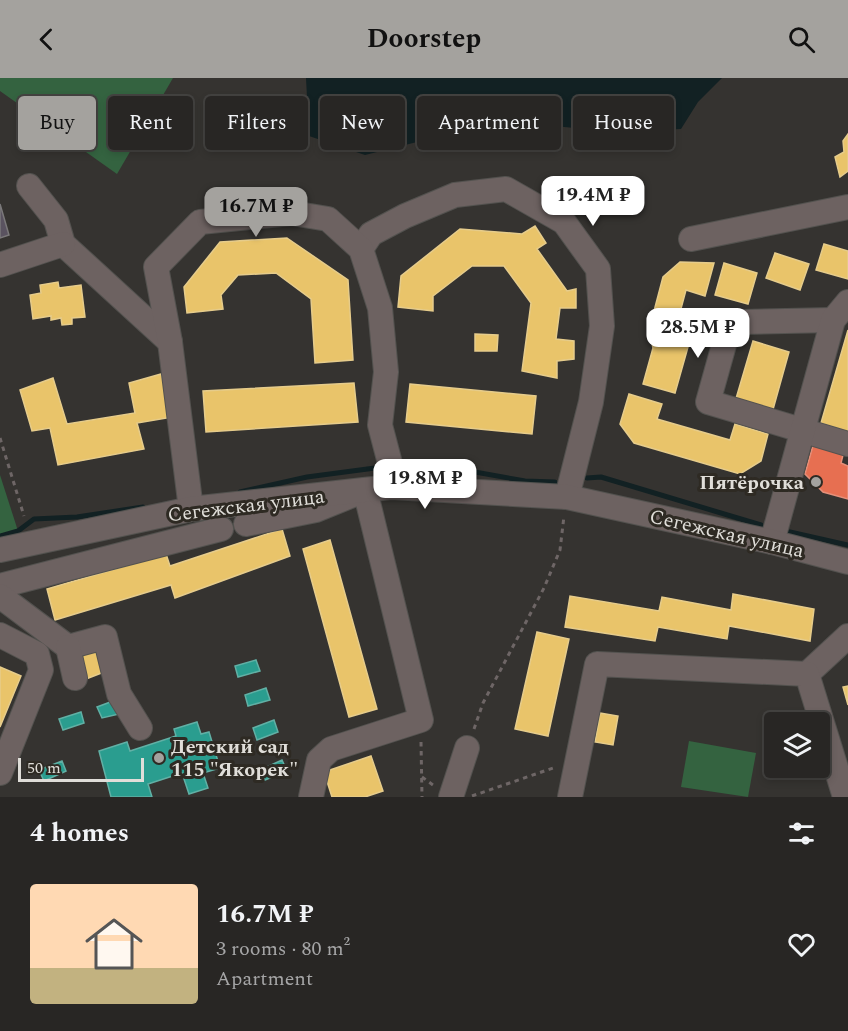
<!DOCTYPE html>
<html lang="en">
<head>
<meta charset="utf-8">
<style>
	:root { --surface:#282624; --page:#302e2c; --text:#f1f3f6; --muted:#a5a5a6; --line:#444341; --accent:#a4a29e }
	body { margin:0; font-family:Spectral,serif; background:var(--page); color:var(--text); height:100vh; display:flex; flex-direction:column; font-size:22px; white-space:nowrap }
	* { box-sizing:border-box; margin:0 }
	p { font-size:20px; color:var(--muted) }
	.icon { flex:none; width:33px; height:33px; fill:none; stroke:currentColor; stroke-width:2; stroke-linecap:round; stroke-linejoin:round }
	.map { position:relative; height:719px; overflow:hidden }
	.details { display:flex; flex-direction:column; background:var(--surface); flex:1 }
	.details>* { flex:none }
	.top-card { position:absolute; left:18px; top:18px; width:813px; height:54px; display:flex; gap:12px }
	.buttons { position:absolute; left:764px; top:634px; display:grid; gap:12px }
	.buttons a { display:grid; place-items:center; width:66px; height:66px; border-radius:6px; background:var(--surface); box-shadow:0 3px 9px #0003,0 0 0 2px var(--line); font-size:30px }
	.scale { position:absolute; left:18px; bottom:15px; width:126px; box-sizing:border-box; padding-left:6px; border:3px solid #e0ded9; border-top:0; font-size:16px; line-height:21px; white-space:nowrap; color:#e0ded9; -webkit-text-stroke:4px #2e2a23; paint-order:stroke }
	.price { position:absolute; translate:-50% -51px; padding:0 14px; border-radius:12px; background:#fff; color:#222; font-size:20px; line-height:39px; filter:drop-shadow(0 2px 3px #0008) }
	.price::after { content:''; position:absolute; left:50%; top:36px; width:18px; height:14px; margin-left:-9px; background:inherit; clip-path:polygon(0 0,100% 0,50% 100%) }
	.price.active { background:var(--accent); color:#111 }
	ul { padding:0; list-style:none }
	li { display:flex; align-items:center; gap:18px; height:150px; padding:0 30px }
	li span { display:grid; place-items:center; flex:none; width:168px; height:120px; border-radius:6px; color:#555 }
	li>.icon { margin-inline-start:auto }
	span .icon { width:72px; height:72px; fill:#fffc; stroke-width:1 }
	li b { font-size:26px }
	h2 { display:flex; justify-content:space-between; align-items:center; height:72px; padding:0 30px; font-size:26px }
	.pill { padding:0 21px; border-radius:6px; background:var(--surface); box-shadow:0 3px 9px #0003,0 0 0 2px var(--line); font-size:21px; line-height:54px }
	.pill.active { background:var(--accent); color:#111 }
	header { display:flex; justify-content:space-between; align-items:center; height:78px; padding:0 30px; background:var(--accent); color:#111; font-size:27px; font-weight:700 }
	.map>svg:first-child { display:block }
	.green { fill:#346340 }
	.water { fill:#122123 }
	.homes { fill:#e9c46a; stroke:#e6cc8b; stroke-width:1.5 }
	.shops { fill:#e76f51; stroke:#e5907a; stroke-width:1.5 }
	.schools { fill:#2a9d8f; stroke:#61b0a5; stroke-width:1.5 }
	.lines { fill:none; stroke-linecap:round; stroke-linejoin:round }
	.stream { stroke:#122123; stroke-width:5 }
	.building { fill:#5a5360; stroke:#7a7879; stroke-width:1.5 }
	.minor-casing { stroke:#53524f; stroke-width:26 }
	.path { stroke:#6e6666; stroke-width:3; stroke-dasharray:4.5 4.5; stroke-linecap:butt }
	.minor { stroke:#6d6261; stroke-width:24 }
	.poi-dot { fill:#a4a29e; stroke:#2e2a23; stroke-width:2 }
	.labels { text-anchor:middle; stroke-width:6; stroke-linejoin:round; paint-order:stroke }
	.poi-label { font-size:20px; font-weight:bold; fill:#e0ded9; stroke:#2e2a23; text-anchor:end }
	.street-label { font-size:20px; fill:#e0ded9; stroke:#2e2a23 }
</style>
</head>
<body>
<header><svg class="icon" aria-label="back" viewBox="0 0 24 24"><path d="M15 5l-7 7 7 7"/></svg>Doorstep<svg class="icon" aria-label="search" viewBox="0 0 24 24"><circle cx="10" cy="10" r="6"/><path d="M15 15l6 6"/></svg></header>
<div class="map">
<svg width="848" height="719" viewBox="0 0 848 719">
	<rect width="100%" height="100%" fill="#353330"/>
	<!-- green -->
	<g class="green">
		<polygon points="0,0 173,0 117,96 0,13"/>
		<polygon points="0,397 18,453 0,458"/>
		<polygon points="689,663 756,675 748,719 681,709"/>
	</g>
	<!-- water -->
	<polygon class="water" points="306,0 722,0 698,24 681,51 618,54 501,43 365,77 309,58"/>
	<!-- homes -->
	<g class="homes">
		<polygon points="848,56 848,93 840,99 835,79 844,74 843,63"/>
		<polygon points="535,148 546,165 537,171 567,213 576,211 576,230 560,230 556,261 574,263 574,281 557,283 557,300 522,293 531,225 504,188 472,188 433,218 433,233 398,229 401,198 460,151 522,156"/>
		<polygon points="287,160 348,202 353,282 315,285 311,221 276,195 238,197 221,217 223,231 187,235 184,209 220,164"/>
		<polygon points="824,166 848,173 848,201 816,192"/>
		<polygon points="775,175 809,186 800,212 766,200"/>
		<polygon points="680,184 714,185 705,218 686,212 672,264 688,269 675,315 643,306 653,270 649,252 663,199"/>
		<polygon points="724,185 757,195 748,226 715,217"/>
		<polygon points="58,204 59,210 81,207 85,239 72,240 72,246 62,247 61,240 51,242 51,238 33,241 30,217 41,215 40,207"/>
		<polygon points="848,252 848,354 821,345"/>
		<polygon points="475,256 498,257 497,273 475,273"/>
		<polygon points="753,263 789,274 772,335 735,324"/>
		<polygon points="161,296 173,339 137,345 144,371 58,387 50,350 32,353 20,312 53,300 67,346 135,335 129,305"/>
		<polygon points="354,305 358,344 206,354 203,313"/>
		<polygon points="410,306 536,318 532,356 406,344"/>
		<polygon points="629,316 662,326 657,341 730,362 735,346 768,356 761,383 740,396 634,365 620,346"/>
		<polygon points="282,451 290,478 175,520 171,507 55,542 47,511 166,476 170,488"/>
		<polygon points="330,462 377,631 349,639 303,471"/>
		<polygon points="733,516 814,531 810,563 729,548 727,561 658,549 655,563 565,549 570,518 659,533 662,519 731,532"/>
		<polygon points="537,554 569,561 548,658 515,651"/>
		<polygon points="94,568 104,594 86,601 76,574"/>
		<polygon points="0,589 21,598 0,649"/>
		<polygon points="848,608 848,627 843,609"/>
		<polygon points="600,635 618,638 613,667 595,664"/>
		<polygon points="371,678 383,713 365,719 332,719 324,694"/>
	</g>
	<!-- shops -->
	<polygon class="shops" points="814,364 844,373 841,385 848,388 848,421 823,414 805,396"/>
	<!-- schools -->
	<g class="schools">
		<polygon points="256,582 260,593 238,599 235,588"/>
		<polygon points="266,610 270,622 248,628 245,617"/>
		<polygon points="113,623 119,636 102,640 97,629"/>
		<polygon points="81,634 84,645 63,652 59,641"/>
		<polygon points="274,642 278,654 257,662 253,650"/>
		<polygon points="197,644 201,656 209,654 220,690 203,695 208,710 189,716 182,695 148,706 152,719 111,719 99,673 127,664 130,673 176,658 174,651"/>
		<polygon points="282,682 287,693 265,702 260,692"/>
		<polygon points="62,683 66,693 44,703 39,692"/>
	</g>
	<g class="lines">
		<!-- stream -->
		<g class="stream">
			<polyline points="405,386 419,384 525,403 555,404"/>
			<polyline points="587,400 601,399 761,447"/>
			<polyline points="240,414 307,399 375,390"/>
			<polyline points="790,454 848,467"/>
			<polyline points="0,458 18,453 34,441 77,439 143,429"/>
		</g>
	</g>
	<!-- building -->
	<polygon class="building" points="0,126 9,157 0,160"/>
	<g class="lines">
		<!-- minor casing -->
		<g class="minor-casing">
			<g id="minor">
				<polyline points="29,108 56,142 63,166 170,264"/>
				<polyline points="691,161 848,129"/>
				<polyline points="361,171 371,156 405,138 455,117 506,111 564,144 598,191 602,248 591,324 567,419"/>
				<polyline points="0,187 63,166"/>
				<polyline points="833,242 742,244 734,247 727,256 708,324 848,366"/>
				<polyline points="191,431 170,264 156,189 200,144 292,135 328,141 361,171 380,230 386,294 380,347 392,393 391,409"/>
				<polyline points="246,446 316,432 365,412 421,642 331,671 319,682 311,719"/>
				<polyline points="772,464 833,242 848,224"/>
				<polyline points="0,472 191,431 391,409 567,419 772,464 848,484"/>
				<polyline points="0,508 221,451"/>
				<polyline points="0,518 68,569 105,559 119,616 140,650"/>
				<polyline points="0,557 37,576 41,592 0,695"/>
				<polyline points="68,569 75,600"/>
				<polyline points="807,596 848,558"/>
				<polyline points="451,719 467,670"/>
				<polyline points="570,719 597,586 807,596 845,719"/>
			</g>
		</g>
		<!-- path -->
		<g class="path">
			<polyline points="0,360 24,438"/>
			<polyline points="474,651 483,625 544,510 560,472 564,438"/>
			<polyline points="421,664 422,719"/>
			<polyline points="422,699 433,707"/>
			<polyline points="472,718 556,689"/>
		</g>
		<!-- minor -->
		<use href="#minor" class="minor"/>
	</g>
	<!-- markers -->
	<g class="poi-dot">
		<circle cx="816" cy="404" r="6"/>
		<circle cx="159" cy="680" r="6"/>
	</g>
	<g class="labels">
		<!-- poi labels -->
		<g class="poi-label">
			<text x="804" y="411">Пятёрочка</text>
			<text x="171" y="675" text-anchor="start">Детский сад<tspan x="171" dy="23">115 "Якорек"</tspan></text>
		</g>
		<!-- street labels -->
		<g class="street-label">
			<text transform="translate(246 427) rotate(-7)" y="7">Сегежская улица</text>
			<text transform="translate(727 455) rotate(13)" y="7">Сегежская улица</text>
		</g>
	</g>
</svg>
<div class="buttons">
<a><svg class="icon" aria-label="layers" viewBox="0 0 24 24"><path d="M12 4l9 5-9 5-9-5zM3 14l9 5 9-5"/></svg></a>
</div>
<div class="scale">50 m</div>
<b class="price" style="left:593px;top:149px">19.4M ₽</b>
<b class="price active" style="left:256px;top:160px">16.7M ₽</b>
<b class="price" style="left:698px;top:281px">28.5M ₽</b>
<b class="price" style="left:425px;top:432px">19.8M ₽</b>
<div class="top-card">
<a class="pill active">Buy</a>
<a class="pill">Rent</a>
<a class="pill">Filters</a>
<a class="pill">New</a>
<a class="pill">Apartment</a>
<a class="pill">House</a>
</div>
</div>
<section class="details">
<h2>4 homes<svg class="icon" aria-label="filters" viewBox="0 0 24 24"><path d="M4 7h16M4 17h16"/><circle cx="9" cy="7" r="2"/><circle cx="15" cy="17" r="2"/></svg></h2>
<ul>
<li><span style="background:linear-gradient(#ffd9b3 70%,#c2b280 0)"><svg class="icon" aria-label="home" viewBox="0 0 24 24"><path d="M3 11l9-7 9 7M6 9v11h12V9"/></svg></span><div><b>16.7M ₽</b><p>3 rooms · 80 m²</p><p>Apartment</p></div><svg class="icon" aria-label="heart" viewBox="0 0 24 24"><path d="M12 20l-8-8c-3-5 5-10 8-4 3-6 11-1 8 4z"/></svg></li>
</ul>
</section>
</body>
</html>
